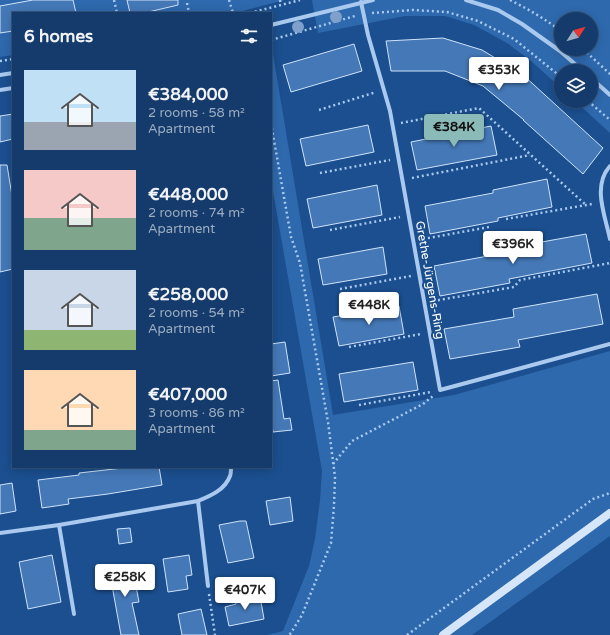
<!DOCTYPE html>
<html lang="en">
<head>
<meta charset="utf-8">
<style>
	:root { --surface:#143b6b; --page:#1d4271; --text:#f1f3f6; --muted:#9dadc1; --line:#33557e; --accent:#8bbbb9 }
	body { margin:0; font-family:"Varela Round",sans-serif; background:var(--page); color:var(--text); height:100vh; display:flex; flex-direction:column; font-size:15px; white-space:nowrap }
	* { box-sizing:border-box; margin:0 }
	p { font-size:13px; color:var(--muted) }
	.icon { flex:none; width:22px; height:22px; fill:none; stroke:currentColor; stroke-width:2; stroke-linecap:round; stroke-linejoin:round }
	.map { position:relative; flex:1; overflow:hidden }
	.details { position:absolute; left:12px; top:12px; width:260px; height:456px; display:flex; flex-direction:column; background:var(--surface); border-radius:0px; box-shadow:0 2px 10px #0003,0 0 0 1px var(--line) }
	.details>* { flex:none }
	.needle { width:26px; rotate:53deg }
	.tools { position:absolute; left:554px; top:12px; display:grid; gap:8px }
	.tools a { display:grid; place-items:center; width:44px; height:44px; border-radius:50%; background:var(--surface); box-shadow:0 2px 10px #0003,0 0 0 1px var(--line); font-size:20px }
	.price { position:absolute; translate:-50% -34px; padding:0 9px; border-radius:4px; background:#fff; color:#222; font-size:13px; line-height:26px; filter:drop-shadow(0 1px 2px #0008) }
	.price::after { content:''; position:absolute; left:50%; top:24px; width:12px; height:9px; margin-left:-6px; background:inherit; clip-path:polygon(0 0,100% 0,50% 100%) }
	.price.active { background:var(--accent); color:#111 }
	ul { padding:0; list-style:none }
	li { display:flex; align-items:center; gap:12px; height:100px; padding:0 12px }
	li span { display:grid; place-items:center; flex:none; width:112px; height:80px; border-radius:0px; color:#555 }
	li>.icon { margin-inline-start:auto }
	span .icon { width:48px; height:48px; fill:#fffc; stroke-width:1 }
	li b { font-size:17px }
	h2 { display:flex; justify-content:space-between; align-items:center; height:48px; padding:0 12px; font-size:17px }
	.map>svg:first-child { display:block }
	.green { fill:#2e69ad; fill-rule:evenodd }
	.building { fill:#4478b7; stroke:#cfe3fa }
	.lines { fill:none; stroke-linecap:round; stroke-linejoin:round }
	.path { stroke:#a9c9ee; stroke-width:2.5; stroke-dasharray:2 3; stroke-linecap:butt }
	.street { stroke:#a9c9ee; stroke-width:4 }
	.secondary { stroke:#d6e6fa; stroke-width:8 }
	.tree { fill:#7ea0ca }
	.labels { text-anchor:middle; stroke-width:4; stroke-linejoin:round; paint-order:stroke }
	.street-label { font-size:12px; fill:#fff; stroke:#1b4f8f }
</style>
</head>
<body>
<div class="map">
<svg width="610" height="635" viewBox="0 0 610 635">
	<rect width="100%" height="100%" fill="#1b4f8f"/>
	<!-- green -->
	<g class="green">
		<polygon points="0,0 285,0 235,13 13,13 13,55 0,57"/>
		<path d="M312 0H610V133L575 101H591V71H561V88L531 61 507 43 474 25 445 16H405L318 33ZM561 19H591V49H561Z"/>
		<polygon points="271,48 272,48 333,415 454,395 610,351 610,536 472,635 267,635 283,631 309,566 315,539 320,500 322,471 271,180"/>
	</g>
	<!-- building -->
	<g class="building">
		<polygon points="33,0 73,0 76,13 13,13 13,31 0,33 0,6"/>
		<polygon points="127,0 178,0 178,5 144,13 130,13"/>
		<polygon points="443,38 482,50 522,74 603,148 583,174 523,120 524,120 483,86 445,71 391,71 386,41"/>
		<polygon points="354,44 362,71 291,92 283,65"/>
		<polygon points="13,114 13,139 0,142 0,116"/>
		<polygon points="368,125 374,152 306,166 300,139"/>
		<polygon points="491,126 497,155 417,170 411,142"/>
		<polygon points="0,165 7,165 13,202 13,269 0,272"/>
		<polygon points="547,179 552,207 498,218 498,221 430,234 425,206 493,193 493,190"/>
		<polygon points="377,185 382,215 313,228 307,199"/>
		<polygon points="586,234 592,263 509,279 510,283 440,296 434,266 504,253 503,249"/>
		<polygon points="383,247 387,274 323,285 318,259"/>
		<polygon points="597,294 603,324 518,340 520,347 450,359 444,329 514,317 513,309"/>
		<polygon points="399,306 404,334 339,346 333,317"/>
		<polygon points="285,342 290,373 271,376 271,344"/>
		<polygon points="413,362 418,390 344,402 339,374"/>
		<polygon points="278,380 284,419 290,418 292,430 273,432 271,419 271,381"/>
		<polygon points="123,467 159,467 162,485 108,494 68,499 69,504 42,508 38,480 79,475 79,473 123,468"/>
		<polygon points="12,483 16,511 0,514 0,485"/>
		<polygon points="290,497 293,521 270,525 266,501"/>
		<polygon points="240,521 246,521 254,558 228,563 219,525"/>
		<polygon points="130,528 132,542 119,544 117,529"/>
		<polygon points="52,555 61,602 28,609 19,562"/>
		<polygon points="189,555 192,575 186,576 188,589 168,592 163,559"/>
		<polygon points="132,565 139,602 132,603 139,635 121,635 109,569"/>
		<polygon points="260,596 264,619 229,626 225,607 236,604 235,601"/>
		<polygon points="201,609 207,635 182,635 178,614"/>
	</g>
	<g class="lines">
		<!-- path -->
		<g class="path">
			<polyline points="114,0 117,13"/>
			<polyline points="229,0 233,13"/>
			<polyline points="280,0 281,5"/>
			<path d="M510 0C528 9 545 19 561 31"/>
			<polyline points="187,3 189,13"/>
			<polyline points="250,13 300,0"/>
			<polyline points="372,13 413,10 447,12 478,21 514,39 561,77"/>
			<polyline points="271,40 355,16"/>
			<polyline points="583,49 610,74"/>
			<polyline points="0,61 13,59"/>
			<polyline points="588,101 610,120"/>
			<polyline points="319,110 376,92"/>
			<polyline points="271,123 291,237 300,263 328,422 335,477 334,505 331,543 302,615 291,633 289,635"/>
			<polyline points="401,123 479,108 586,205"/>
			<polyline points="320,173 390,160"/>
			<polyline points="412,178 530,155"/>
			<polyline points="506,219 592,204"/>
			<polyline points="330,230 400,217"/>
			<polyline points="423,239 489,227"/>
			<polyline points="340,289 411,276"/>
			<polyline points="433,301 514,287 520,280 610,263"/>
			<polyline points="349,347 421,334"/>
			<polyline points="359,405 431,392"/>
			<polyline points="333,464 352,441 423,404 433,396"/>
			<polyline points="209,594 215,635"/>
			<polyline points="407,635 593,499 610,493"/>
		</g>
		<!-- street -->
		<g class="street">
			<polyline points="466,0 498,10 522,24 560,51 583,71"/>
			<polyline points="361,2 368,35 390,111 440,390 610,344"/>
			<polyline points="271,25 373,0"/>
			<polyline points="0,75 13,73"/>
			<polyline points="591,78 610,95"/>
			<polyline points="0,90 13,88"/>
			<path d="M610 166C592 186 605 215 610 239"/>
			<polyline points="198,501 208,586"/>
			<polyline points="59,525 74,614"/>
			<path d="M0 533 59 525 198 501C210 496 225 490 230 476 231 474 231 470 231 467"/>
		</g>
		<!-- secondary -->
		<polyline class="secondary" points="443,635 610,513"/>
	</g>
	<!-- trees -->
	<g class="tree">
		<circle cx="336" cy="17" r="6"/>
		<circle cx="298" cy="27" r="6"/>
	</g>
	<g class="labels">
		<!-- street labels -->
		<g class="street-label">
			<text transform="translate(430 280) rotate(80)" y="4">Grethe-Jürgens-Ring</text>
		</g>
	</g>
</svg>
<div class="tools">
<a><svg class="needle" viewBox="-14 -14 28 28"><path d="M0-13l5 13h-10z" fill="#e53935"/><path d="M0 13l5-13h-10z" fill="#9dadc1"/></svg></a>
<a><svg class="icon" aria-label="layers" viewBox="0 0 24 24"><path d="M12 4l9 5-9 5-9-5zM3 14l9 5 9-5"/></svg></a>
</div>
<b class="price" style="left:499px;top:91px">€353K</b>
<b class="price active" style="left:454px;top:148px">€384K</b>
<b class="price" style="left:513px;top:265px">€396K</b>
<b class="price" style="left:369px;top:326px">€448K</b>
<b class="price" style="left:125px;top:598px">€258K</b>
<b class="price" style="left:245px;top:611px">€407K</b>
<section class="details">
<h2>6 homes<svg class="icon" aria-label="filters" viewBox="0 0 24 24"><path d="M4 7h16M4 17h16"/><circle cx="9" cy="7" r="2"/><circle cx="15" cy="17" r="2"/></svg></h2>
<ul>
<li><span style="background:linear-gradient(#bfe0f5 65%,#9aa5b1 0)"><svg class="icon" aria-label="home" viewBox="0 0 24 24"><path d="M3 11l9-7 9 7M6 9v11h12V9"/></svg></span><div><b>€384,000</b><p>2 rooms · 58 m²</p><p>Apartment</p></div></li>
<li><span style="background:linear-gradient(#f6c9c9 60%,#7fa58c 0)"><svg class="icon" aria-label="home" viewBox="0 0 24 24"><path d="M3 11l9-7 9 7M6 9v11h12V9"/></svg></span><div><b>€448,000</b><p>2 rooms · 74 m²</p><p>Apartment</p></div></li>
<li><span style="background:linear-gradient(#c9d6e8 75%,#8fb573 0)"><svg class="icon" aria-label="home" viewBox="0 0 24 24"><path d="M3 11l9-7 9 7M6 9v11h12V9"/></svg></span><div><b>€258,000</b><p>2 rooms · 54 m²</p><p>Apartment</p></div></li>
<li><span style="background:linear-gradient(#ffd9b3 75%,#7fa58c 0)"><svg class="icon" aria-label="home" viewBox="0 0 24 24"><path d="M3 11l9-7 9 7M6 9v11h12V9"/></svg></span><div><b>€407,000</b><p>3 rooms · 86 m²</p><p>Apartment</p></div></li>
</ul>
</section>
</div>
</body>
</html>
